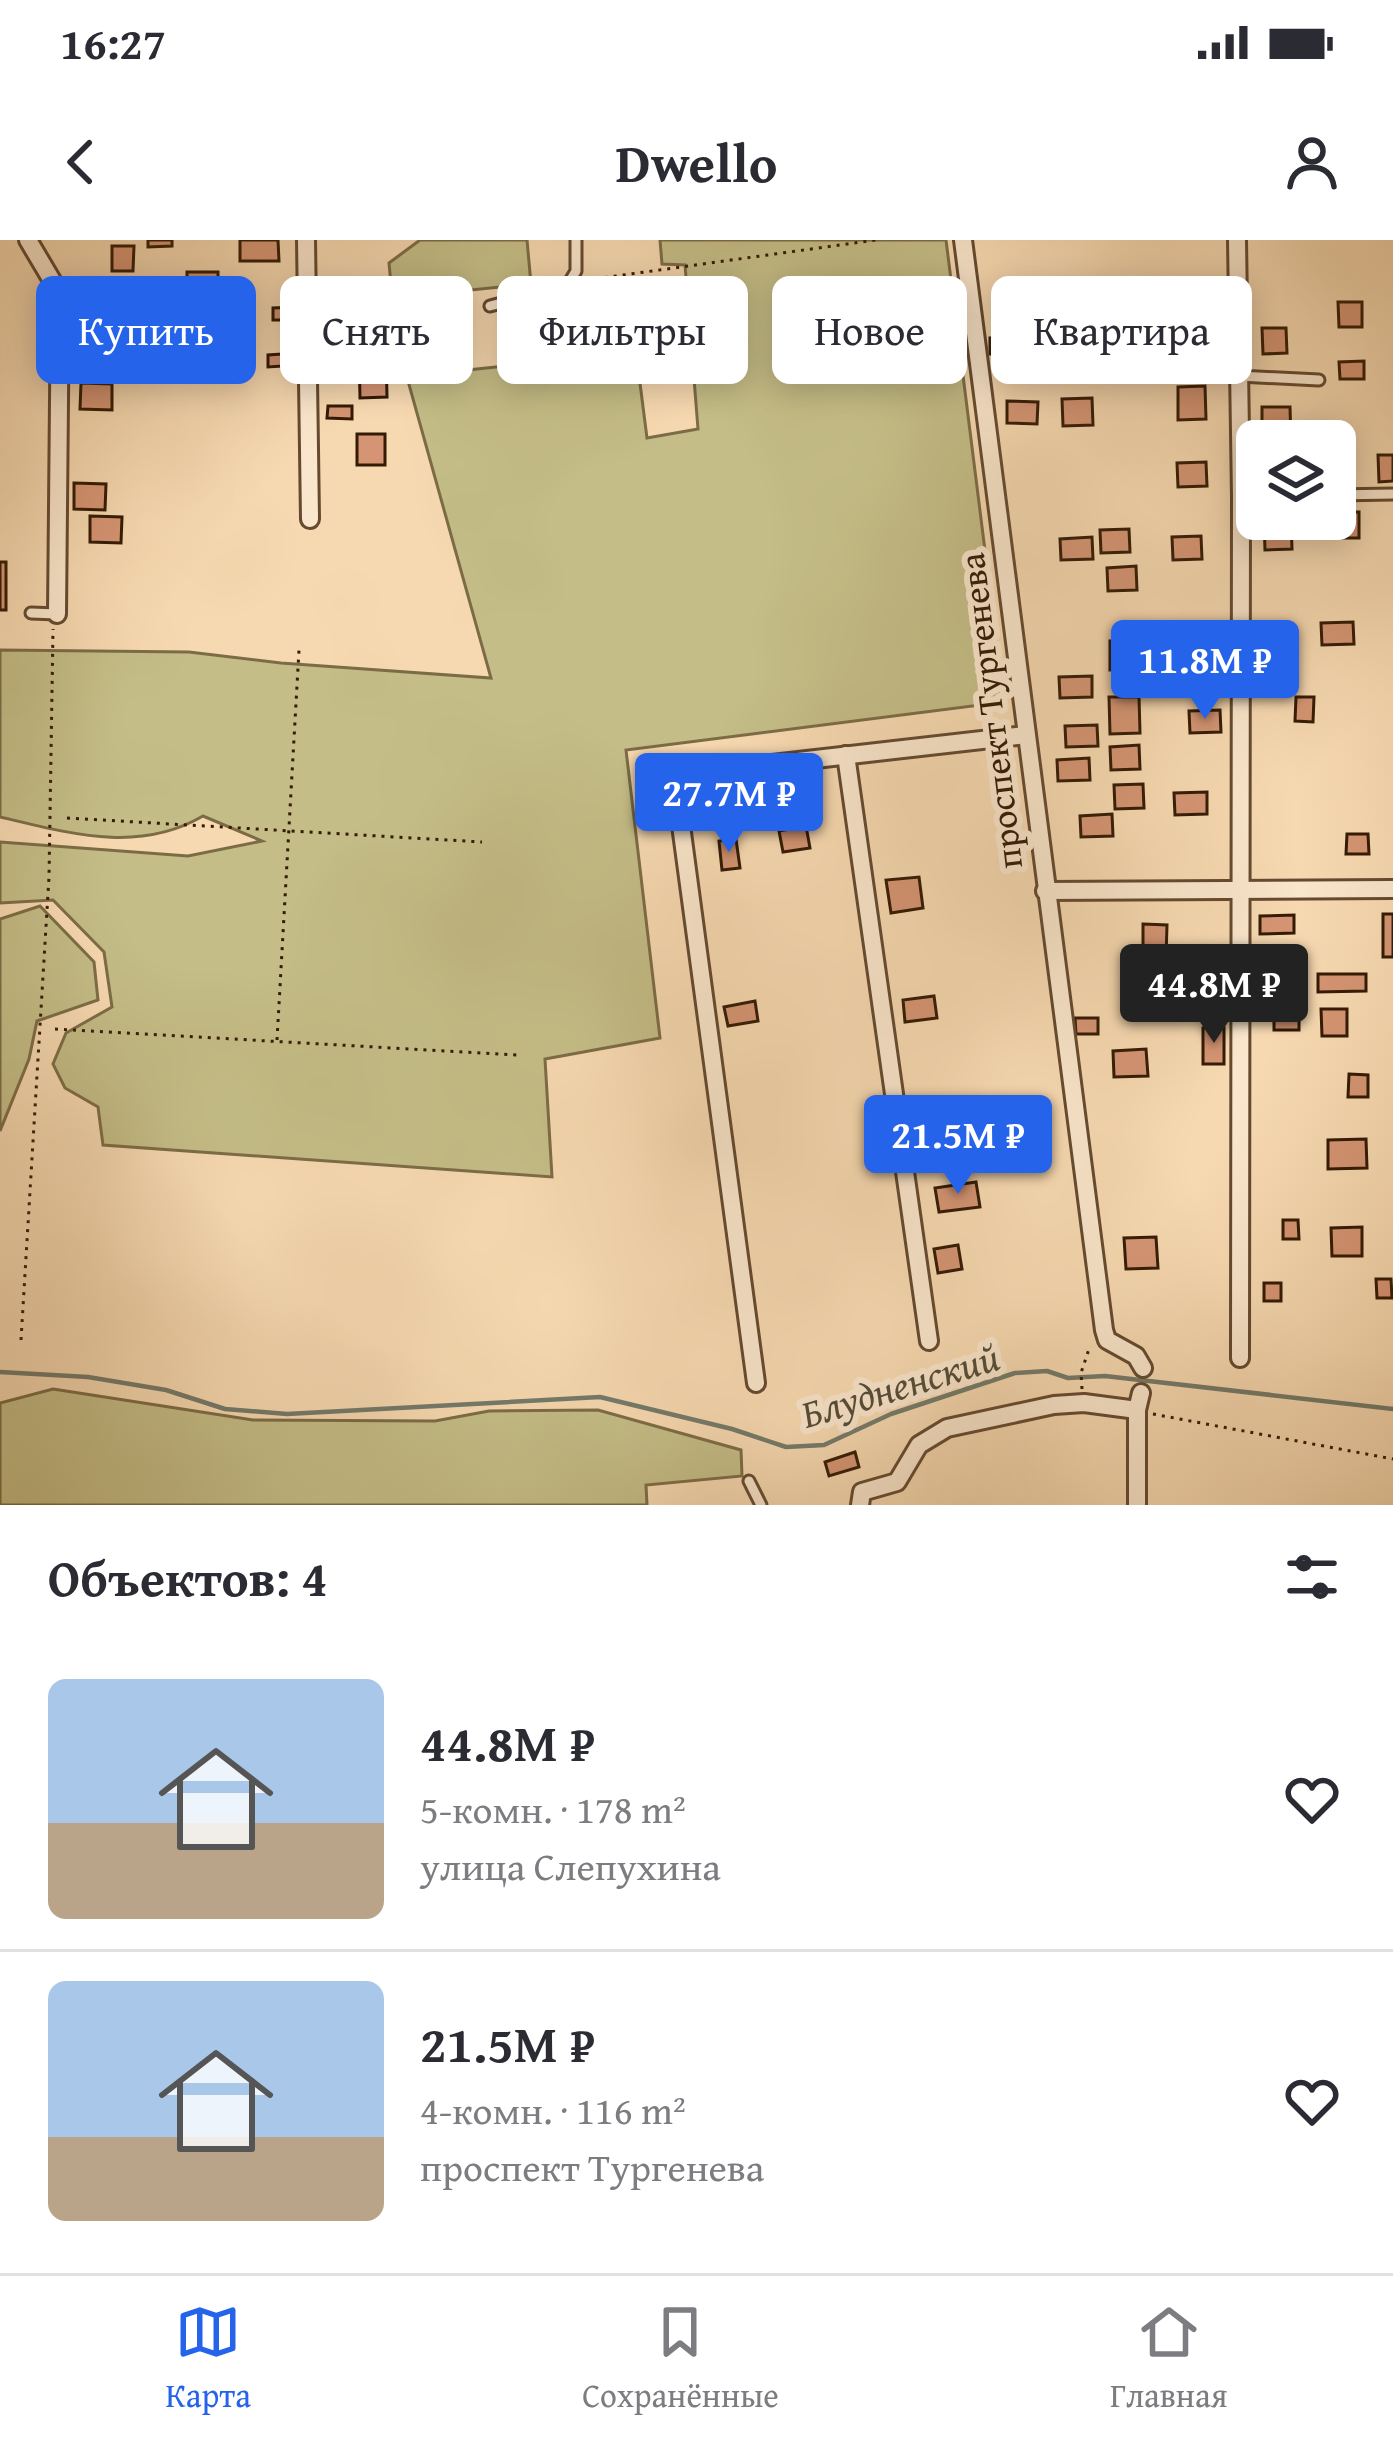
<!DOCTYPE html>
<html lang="ru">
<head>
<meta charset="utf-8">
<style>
	:root { --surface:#fff; --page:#f2f2f3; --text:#2b2b33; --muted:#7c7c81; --line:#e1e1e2; --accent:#2563eb }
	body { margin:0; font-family:"Gentium Book Plus",serif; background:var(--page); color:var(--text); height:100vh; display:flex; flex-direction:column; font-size:45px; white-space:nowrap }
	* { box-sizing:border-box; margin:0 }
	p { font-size:39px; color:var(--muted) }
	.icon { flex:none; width:66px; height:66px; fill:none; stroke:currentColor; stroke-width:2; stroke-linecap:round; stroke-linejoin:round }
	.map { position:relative; height:1265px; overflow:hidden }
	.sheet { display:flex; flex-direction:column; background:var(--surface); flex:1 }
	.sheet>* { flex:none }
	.guide { position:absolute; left:36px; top:36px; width:1323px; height:108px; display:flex; gap:24px }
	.tools { position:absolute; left:1236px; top:180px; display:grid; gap:24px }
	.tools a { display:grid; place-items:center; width:120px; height:120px; border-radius:18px; background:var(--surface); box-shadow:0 6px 30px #0003; font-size:60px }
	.price { position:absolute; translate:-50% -102px; padding:0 27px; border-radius:12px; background:var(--accent); color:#fff; font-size:39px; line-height:78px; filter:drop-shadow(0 3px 6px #0008) }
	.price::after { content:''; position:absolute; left:50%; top:72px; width:36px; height:27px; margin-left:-18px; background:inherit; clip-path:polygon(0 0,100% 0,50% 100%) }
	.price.active { background:#222; color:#fff }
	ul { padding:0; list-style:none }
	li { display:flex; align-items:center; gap:36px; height:300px; padding:0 48px }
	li+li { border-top:3px solid var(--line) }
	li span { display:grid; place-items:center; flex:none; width:336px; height:240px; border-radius:18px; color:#555 }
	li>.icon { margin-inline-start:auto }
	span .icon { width:144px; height:144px; fill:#fffc; stroke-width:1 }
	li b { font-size:51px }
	h2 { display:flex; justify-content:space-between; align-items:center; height:144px; padding:0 48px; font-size:51px }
	.chip { padding:0 42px; border-radius:18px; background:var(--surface); box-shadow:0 6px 30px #0003; font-size:42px; line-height:108px }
	.chip.active { background:var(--accent); color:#fff }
	.status { display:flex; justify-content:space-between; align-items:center; height:84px; padding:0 60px; background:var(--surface); direction:ltr }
	.status svg { height:33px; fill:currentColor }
	header { display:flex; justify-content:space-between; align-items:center; height:156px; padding:0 48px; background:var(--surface); font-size:54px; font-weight:700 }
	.menu { display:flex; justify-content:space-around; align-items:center; height:168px; border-top:3px solid var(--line); background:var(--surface); font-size:33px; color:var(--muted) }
	.menu a { display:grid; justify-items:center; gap:6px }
	.menu .active { color:var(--accent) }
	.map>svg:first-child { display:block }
	.green { fill:#c4bd87; stroke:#7c6c46; stroke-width:3 }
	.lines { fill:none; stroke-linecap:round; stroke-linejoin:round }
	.stream { stroke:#737a6b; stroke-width:4.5 }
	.building { fill:#d59574; stroke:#341b05; stroke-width:3 }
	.lane-casing { stroke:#654a30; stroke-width:15 }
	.street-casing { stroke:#654a30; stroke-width:22 }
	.path { stroke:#341b05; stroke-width:3; stroke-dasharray:3 6; stroke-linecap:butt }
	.lane { stroke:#fae6cc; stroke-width:9 }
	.street { stroke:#fae6cc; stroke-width:16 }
	.labels { text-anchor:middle; stroke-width:12; stroke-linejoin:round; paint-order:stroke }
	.street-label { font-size:36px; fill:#341b05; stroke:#fae6cc }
	.water-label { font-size:39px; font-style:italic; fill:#544b38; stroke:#fae6cc }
</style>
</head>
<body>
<div class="status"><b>16:27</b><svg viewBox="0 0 49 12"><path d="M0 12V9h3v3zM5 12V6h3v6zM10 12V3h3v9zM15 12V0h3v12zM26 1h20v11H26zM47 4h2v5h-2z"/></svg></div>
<header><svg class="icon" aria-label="back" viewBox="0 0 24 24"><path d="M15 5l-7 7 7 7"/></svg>Dwello<svg class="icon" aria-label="person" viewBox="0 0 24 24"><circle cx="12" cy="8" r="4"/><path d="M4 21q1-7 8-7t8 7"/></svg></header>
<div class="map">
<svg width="1393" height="1265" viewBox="0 0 1393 1265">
	<rect width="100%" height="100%" fill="#f7d9b1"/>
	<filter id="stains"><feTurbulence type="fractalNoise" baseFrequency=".00167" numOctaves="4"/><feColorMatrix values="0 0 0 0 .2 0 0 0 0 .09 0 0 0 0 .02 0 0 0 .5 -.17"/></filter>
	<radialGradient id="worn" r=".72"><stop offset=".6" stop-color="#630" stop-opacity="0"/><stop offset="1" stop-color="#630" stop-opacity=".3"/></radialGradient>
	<!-- green -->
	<g class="green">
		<path d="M420 0H527L531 44 431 54 448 132 636 112 647 198 698 189 685 25 662 24 660 0H946L1004 462 626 510 660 798 545 819 552 937 103 905 98 867 65 848 53 824 66 793 112 767 104 712 53 660 0 663V602L188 616 262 601 203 576C138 614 69 593 0 577V410L189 412 281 423 491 438 396 98 389 23Z"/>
		<polygon points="40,666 94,722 98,760 37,781 29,819 0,891 0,679"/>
		<polygon points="53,1149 253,1180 435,1181 489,1171 598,1170 741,1210 742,1236 646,1245 647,1265 0,1265 0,1163"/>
	</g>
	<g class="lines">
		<!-- stream -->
		<polyline class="stream" points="0,1132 88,1137 166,1150 225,1169 287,1174 600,1157 732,1189 786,1207 824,1205 891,1174 1015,1133 1047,1131 1068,1138 1105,1136 1393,1169"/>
	</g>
	<!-- building -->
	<g class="building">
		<polygon points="148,0 172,0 172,6 148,7"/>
		<polygon points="240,0 278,0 279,21 240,21"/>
		<polygon points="112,6 134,6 133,31 112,31"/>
		<rect x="187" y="32" width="31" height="26"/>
		<polygon points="382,43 383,79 358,79 358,44"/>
		<polygon points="202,62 203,81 182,92 183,115 161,116 161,84 145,84 145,64"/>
		<polygon points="1338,62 1362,62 1362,87 1339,87"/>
		<polygon points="559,63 562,90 510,96 508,69"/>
		<polygon points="296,67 297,80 273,80 273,68"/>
		<polygon points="343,68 344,94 324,95 323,69"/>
		<polygon points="1072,71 1073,93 1048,94 1047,72"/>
		<polygon points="245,73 247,106 218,108 216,74"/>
		<polygon points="104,78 104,108 79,108 79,79"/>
		<polygon points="1262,88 1286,88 1287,113 1263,114"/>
		<polygon points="1018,97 1018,114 990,114 990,98"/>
		<polygon points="348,98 348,113 326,114 326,99"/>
		<polygon points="1121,109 1140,109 1140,138 1121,137"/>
		<polygon points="386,111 387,157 360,158 359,112"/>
		<polygon points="297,113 298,125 268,127 268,115"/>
		<polygon points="1364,121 1364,139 1340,139 1339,122"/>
		<polygon points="81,143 112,144 112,170 80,169"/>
		<polygon points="1205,146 1206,179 1178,180 1178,147"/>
		<polygon points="1092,158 1093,185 1063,186 1062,159"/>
		<polygon points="1007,161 1038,162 1037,184 1007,183"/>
		<polygon points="328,166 352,166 352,179 327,178"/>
		<polygon points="1262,167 1290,167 1291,201 1262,201"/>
		<rect x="357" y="194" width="28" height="31"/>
		<polygon points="1378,215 1393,215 1393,241 1379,242"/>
		<polygon points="1206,222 1207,246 1178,247 1177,223"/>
		<polygon points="74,243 106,244 105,270 74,269"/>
		<polygon points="1335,272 1359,272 1359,298 1332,298"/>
		<polygon points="90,276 122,277 121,303 90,302"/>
		<polygon points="1291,279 1292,309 1265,310 1264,280"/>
		<polygon points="1129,289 1130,312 1101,313 1100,290"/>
		<polygon points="1201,296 1202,319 1173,320 1172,297"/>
		<polygon points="1092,297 1093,319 1061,320 1060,299"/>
		<rect x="0" y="322" width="6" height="48"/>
		<polygon points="1136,326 1137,350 1108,351 1107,328"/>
		<polygon points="1353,382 1354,404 1322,405 1321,383"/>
		<polygon points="1263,395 1282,395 1283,427 1263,427"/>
		<polygon points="1226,397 1227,421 1198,422 1197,399"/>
		<polygon points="1152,400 1153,429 1110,430 1110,401"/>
		<polygon points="1092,436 1092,457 1060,458 1059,437"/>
		<polygon points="1109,457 1139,457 1140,493 1110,494"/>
		<polygon points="1296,457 1314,457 1313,482 1295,481"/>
		<polygon points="1220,470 1221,492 1190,493 1189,471"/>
		<polygon points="1097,485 1098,506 1066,507 1065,486"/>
		<polygon points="1139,505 1140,529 1111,530 1110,507"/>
		<polygon points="1089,518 1090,540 1058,541 1057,520"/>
		<polygon points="1143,544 1144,568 1115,569 1114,545"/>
		<polygon points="1207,552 1207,574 1175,575 1174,553"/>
		<polygon points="1112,574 1113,596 1081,597 1080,576"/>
		<polygon points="806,586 810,608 783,612 779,591"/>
		<polygon points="1347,594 1368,594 1369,614 1346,614"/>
		<polygon points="736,599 740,628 722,630 719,601"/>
		<polygon points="919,637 923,668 891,673 886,640"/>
		<rect x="1383" y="674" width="10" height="43"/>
		<polygon points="1294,675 1294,693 1260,694 1260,676"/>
		<polygon points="1143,684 1167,685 1166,718 1143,718"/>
		<polygon points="1318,734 1366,734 1366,751 1318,752"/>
		<polygon points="1148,744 1168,744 1168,761 1149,762"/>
		<polygon points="934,756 937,778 905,782 903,760"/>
		<polygon points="755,761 758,781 728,786 724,767"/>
		<rect x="1274" y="768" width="25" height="22"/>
		<polygon points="1321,769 1347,769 1347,796 1322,796"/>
		<polygon points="1075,778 1098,778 1098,794 1076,794"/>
		<rect x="1203" y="788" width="21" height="36"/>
		<polygon points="1146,809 1148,836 1114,837 1113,811"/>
		<polygon points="1349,834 1368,835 1368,857 1348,857"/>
		<polygon points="1366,899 1367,928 1328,929 1328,900"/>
		<polygon points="994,901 996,920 974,922 972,904"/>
		<polygon points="976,942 980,967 939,972 935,948"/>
		<polygon points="1283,980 1298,980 1299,999 1283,999"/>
		<polygon points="1362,987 1362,1016 1332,1016 1331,988"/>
		<polygon points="1156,997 1158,1028 1126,1029 1124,998"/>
		<polygon points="958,1005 962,1029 938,1033 934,1009"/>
		<polygon points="1376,1039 1391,1039 1392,1058 1377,1058"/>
		<rect x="1264" y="1043" width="17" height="18"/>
		<polygon points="855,1212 859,1227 829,1236 825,1222"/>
	</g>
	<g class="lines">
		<!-- lane casing -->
		<g class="lane-casing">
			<g id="lane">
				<polyline points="490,66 567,46 576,31 576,0"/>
				<polyline points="1239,136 1319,140"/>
				<polyline points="1335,255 1393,254"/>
				<polyline points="31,373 57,374"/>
				<polyline points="749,1241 761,1265"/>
			</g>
		</g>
		<!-- street casing -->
		<g class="street-casing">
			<g id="street">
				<polyline points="28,0 60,54 57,374"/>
				<polyline points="306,0 310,279"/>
				<polyline points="963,0 1104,1090 1107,1100 1136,1116 1143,1128"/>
				<polyline points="1237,0 1241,256 1240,1118"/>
				<polyline points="846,515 929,1101"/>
				<polyline points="1045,651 1393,649"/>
				<polyline points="756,1143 676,548 684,534 1026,495"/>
				<polyline points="860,1265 862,1252 897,1242 919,1205 947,1188 1054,1165 1084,1163 1137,1170"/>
				<polyline points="1137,1265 1137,1170 1141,1153"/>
			</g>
		</g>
		<!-- path -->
		<g class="path">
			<polyline points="587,40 876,0"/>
			<polyline points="67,578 482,602"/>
			<polyline points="55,789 517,815"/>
			<polyline points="277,800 299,410"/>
			<polyline points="21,1100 49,637 53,389"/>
			<polyline points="1082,1149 1081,1133 1090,1106"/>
			<polyline points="1153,1174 1393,1219"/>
		</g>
		<!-- lane -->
		<use href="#lane" class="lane"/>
		<!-- street -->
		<use href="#street" class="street"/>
	</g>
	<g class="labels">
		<!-- street labels -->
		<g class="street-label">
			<text transform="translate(990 471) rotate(-97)" y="13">проспект Тургенева</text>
		</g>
		<!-- water labels -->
		<g class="water-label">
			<text transform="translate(900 1145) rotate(-17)" y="14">Блудненский</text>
		</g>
	</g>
	<rect width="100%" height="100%" filter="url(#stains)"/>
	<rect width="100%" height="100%" fill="url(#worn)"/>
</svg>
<div class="tools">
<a><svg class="icon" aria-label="layers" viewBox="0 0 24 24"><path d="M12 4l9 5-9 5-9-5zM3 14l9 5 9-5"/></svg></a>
</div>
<b class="price" style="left:1205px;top:482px">11.8M ₽</b>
<b class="price" style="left:729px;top:615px">27.7M ₽</b>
<b class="price active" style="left:1214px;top:806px">44.8M ₽</b>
<b class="price" style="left:958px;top:957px">21.5M ₽</b>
<div class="guide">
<a class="chip active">Купить</a>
<a class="chip">Снять</a>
<a class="chip">Фильтры</a>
<a class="chip">Новое</a>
<a class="chip">Квартира</a>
</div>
</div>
<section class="sheet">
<h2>Объектов: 4<svg class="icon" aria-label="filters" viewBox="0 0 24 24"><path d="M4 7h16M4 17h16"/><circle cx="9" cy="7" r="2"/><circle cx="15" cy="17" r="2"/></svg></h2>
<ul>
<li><span style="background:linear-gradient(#a9c7e8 60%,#b9a48a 0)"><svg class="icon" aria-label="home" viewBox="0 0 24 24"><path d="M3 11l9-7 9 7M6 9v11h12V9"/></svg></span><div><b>44.8M ₽</b><p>5-комн. · 178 m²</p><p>улица Слепухина</p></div><svg class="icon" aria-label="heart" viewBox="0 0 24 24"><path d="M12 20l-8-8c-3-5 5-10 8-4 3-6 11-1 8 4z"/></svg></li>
<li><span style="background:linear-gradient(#a9c7e8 65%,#b9a48a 0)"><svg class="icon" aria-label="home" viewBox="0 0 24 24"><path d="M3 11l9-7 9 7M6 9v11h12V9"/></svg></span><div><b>21.5M ₽</b><p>4-комн. · 116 m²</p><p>проспект Тургенева</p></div><svg class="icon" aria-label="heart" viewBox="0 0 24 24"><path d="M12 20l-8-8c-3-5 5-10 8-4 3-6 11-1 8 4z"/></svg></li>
</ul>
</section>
<nav class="menu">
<a class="active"><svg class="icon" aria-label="map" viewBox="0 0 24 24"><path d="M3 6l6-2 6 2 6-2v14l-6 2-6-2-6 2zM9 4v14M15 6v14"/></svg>Карта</a>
<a><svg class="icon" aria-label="saved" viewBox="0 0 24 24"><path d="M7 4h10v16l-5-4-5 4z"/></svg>Сохранённые</a>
<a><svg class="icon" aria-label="home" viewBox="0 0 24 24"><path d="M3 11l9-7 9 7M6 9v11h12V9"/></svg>Главная</a>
</nav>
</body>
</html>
